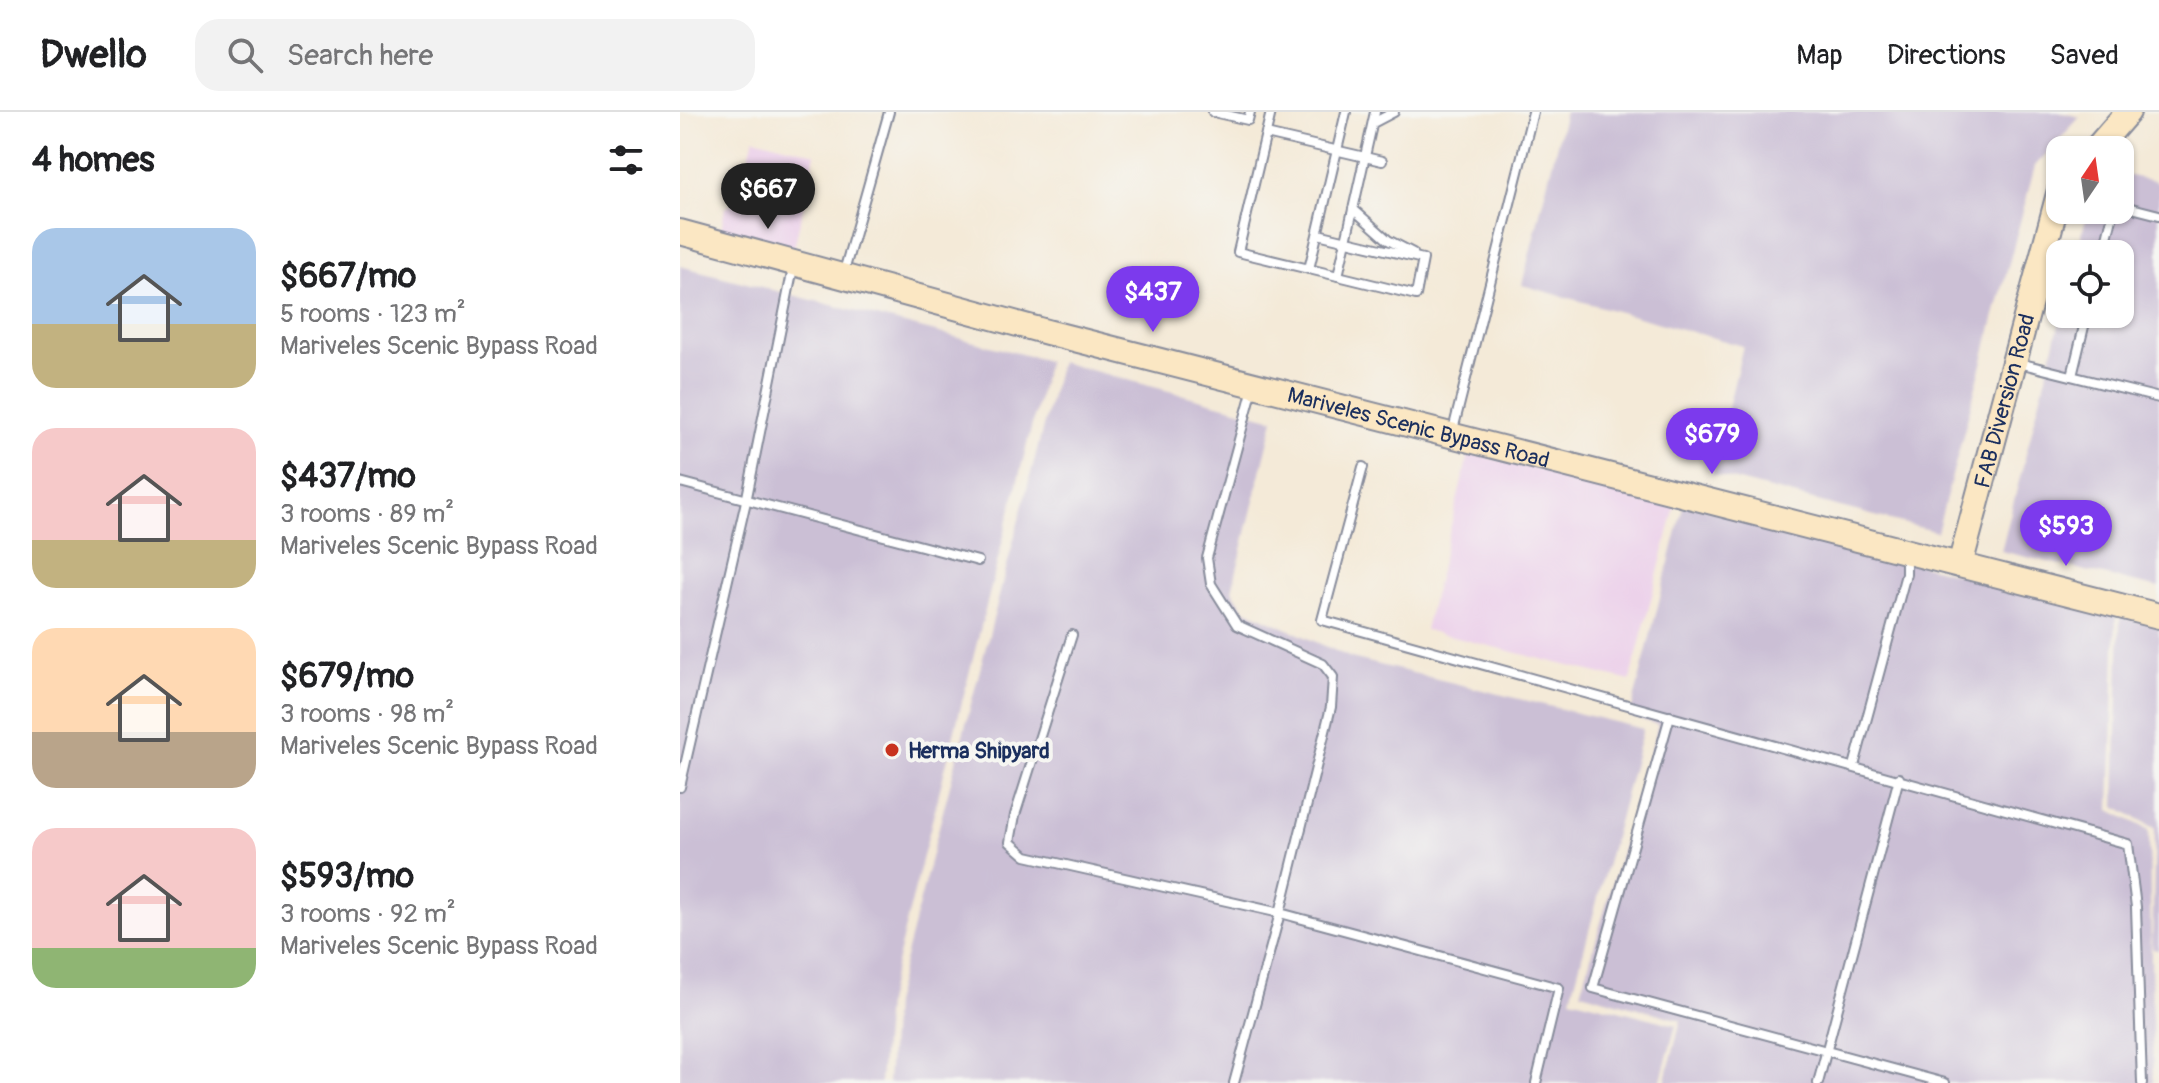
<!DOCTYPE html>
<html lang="en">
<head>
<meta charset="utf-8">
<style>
	:root { --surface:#fff; --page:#f2f2f2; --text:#202124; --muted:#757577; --line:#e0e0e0; --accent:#7c3aed }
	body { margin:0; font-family:Pangolin,sans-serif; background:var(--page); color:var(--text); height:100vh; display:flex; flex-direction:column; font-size:30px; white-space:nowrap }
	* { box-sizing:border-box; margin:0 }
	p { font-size:26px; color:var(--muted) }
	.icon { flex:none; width:44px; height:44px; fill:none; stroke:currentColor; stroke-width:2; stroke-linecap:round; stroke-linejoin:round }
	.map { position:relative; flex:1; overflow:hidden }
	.panel { display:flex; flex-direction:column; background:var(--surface); width:680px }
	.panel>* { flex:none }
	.needle { width:52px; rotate:13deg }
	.fabs { position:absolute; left:1366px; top:24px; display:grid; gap:16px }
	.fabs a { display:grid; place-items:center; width:88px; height:88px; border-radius:16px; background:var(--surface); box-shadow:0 2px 6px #0004; font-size:40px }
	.price { position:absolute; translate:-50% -68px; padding:0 18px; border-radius:28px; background:var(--accent); color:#fff; font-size:26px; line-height:52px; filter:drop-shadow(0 2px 4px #0008) }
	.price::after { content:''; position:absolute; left:50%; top:48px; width:24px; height:18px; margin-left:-12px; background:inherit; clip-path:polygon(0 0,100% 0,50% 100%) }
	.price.active { background:#222; color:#fff }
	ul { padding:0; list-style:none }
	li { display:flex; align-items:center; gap:24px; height:200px; padding:0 32px }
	li span { display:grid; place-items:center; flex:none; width:224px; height:160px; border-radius:24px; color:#555 }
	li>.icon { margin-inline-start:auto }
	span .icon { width:96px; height:96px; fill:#fffc; stroke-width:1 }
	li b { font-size:34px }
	h2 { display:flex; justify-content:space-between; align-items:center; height:96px; padding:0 32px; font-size:34px }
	header { display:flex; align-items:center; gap:48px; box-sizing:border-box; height:112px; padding:0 40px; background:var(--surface); border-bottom:2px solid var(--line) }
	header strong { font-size:38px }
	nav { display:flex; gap:44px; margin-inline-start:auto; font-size:28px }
	.search { width:560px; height:72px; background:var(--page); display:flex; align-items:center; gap:20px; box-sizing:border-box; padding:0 28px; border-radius:24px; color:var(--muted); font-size:30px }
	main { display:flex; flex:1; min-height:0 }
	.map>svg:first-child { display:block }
	.built { fill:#ecd1ea }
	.industrial { fill:#cbbfd5 }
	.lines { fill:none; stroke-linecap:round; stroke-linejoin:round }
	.lane-casing { stroke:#888c9b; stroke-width:12 }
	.secondary-casing { stroke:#888c9b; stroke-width:28 }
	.lane { stroke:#fff; stroke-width:8 }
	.secondary { stroke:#fbe7c3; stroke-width:24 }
	.poi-dot { fill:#c8321e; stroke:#f6f6f2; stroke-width:3 }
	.labels { text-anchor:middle; stroke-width:8; stroke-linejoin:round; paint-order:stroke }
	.street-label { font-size:22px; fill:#1b2f5e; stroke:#f6f6f2 }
	.poi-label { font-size:22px; font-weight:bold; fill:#1b2f5e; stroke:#f6f6f2; text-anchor:start }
</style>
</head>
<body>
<header>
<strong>Dwello</strong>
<div class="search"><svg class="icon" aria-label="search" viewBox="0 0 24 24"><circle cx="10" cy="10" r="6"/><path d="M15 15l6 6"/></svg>Search here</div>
<nav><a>Map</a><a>Directions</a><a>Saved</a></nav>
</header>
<main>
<section class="panel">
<h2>4 homes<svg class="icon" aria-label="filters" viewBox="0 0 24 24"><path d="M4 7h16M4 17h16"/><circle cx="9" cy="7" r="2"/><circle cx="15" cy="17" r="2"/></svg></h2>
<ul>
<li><span style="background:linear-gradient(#a9c7e8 60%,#c2b280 0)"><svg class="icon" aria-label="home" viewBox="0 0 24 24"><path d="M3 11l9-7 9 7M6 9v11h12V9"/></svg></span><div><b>$667/mo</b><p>5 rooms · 123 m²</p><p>Mariveles Scenic Bypass Road</p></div></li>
<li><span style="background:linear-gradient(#f6c9c9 70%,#c2b280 0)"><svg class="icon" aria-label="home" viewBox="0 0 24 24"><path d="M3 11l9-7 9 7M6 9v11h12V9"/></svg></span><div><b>$437/mo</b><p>3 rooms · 89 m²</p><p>Mariveles Scenic Bypass Road</p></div></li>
<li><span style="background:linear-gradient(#ffd9b3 65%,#b9a48a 0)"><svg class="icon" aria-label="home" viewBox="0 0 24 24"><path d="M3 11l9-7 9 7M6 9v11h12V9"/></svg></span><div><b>$679/mo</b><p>3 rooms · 98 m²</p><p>Mariveles Scenic Bypass Road</p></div></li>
<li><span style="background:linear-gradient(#f6c9c9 75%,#8fb573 0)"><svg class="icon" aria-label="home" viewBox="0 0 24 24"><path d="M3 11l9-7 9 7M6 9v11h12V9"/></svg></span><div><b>$593/mo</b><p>3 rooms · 92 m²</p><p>Mariveles Scenic Bypass Road</p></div></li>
</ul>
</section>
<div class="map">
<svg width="1479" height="971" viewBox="0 0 1479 971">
	<rect width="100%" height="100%" fill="#f6f6f2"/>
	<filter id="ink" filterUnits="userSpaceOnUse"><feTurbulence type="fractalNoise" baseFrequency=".0125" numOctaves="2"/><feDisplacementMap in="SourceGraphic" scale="16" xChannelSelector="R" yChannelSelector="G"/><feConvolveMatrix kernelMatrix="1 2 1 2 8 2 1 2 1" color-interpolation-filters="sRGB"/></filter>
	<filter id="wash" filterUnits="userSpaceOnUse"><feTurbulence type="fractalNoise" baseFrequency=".006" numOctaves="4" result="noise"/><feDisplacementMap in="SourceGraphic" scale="32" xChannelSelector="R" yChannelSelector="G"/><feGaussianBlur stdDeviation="1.8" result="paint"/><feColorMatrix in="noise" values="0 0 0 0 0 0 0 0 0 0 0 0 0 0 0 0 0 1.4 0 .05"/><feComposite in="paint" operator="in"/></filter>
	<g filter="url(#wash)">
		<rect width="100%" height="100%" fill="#f4ead8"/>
		<!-- built -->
		<g class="built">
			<polygon points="74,26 135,42 114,136 41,118 45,96 57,89"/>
			<polygon points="789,341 996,390 950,569 745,518"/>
		</g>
		<!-- industrial -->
		<g class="industrial">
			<polygon points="885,0 1378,0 1400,5 1355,54 1257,420 1032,362 1063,234 842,173"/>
			<polygon points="1440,62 1475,69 1479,73 1479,476 1321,439 1382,202 1440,202 1440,142 1397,142 1408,98 1440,98"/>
			<polygon points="0,154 368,249 206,891 200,971 0,971"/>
			<polygon points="380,250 594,307 552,478 564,497 671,546 963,617 891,886 996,913 980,971 208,971 213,892"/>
			<polygon points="1004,391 1436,504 1430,698 1469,718 1473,971 985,971 1001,908 901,880 978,613 950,604"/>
			<polygon points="1440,505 1479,514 1479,838 1472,837 1475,716 1435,694"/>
		</g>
	</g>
	<g filter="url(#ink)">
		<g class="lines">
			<!-- lane casing -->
			<g class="lane-casing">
				<g id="lane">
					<polyline points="533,0 568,8 570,0"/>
					<polyline points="591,0 558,140 629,157 666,0"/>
					<polyline points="693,11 714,0"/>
					<polyline points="586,22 702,49"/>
					<polyline points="1440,93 1479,103"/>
					<polyline points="673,97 708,128 733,141"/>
					<polyline points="638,122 743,147 736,183 658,164"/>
					<polyline points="1423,142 1434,98"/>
					<polyline points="629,157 658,164 695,0"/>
					<polyline points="163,163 209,0"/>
					<polyline points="1339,251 1479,286"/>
					<polyline points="1392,264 1407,202"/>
					<polyline points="573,276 527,446 531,472 557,513 643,552 653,565 651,595 600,801 879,876 856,971"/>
					<polyline points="772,322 853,0"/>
					<polyline points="683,355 642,508 1448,732 1456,795 1462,971"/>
					<polyline points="0,370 298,449"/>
					<polyline points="392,523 335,703 330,730 346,744 600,801 554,971"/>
					<polyline points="990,604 913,876 1265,971"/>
					<polyline points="1174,654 1226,462 1226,443"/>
					<polyline points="0,675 67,385 113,156"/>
					<polyline points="1138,971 1219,666"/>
				</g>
			</g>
			<!-- secondary casing -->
			<g class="secondary-casing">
				<g id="secondary">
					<polyline points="1415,38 1448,0"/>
					<path id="s1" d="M0 120 367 220 1479 504"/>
					<path id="s2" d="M1280 453 1380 78"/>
				</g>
			</g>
			<!-- lane -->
			<use href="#lane" class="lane"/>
			<!-- secondary -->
			<use href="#secondary" class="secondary"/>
		</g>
	</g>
	<!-- markers -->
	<circle class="poi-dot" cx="212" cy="638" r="8"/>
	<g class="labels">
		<!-- street labels -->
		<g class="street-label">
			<text dy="8" stroke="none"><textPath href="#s2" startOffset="170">FAB Diversion Road</textPath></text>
			<text dy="8" stroke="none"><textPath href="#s1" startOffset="764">Mariveles Scenic Bypass Road</textPath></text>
		</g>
		<!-- poi labels -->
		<g class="poi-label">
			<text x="228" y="646">Herma Shipyard</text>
		</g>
	</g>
</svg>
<div class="fabs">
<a><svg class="needle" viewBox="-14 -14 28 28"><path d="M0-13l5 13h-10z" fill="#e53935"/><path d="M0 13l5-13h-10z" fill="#757577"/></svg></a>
<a><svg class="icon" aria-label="locate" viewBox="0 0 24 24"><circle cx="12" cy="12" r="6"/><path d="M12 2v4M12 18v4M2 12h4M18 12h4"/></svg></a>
</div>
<b class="price active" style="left:88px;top:119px">$667</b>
<b class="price" style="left:473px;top:222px">$437</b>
<b class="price" style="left:1032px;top:364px">$679</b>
<b class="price" style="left:1386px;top:456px">$593</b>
</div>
</main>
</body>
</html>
